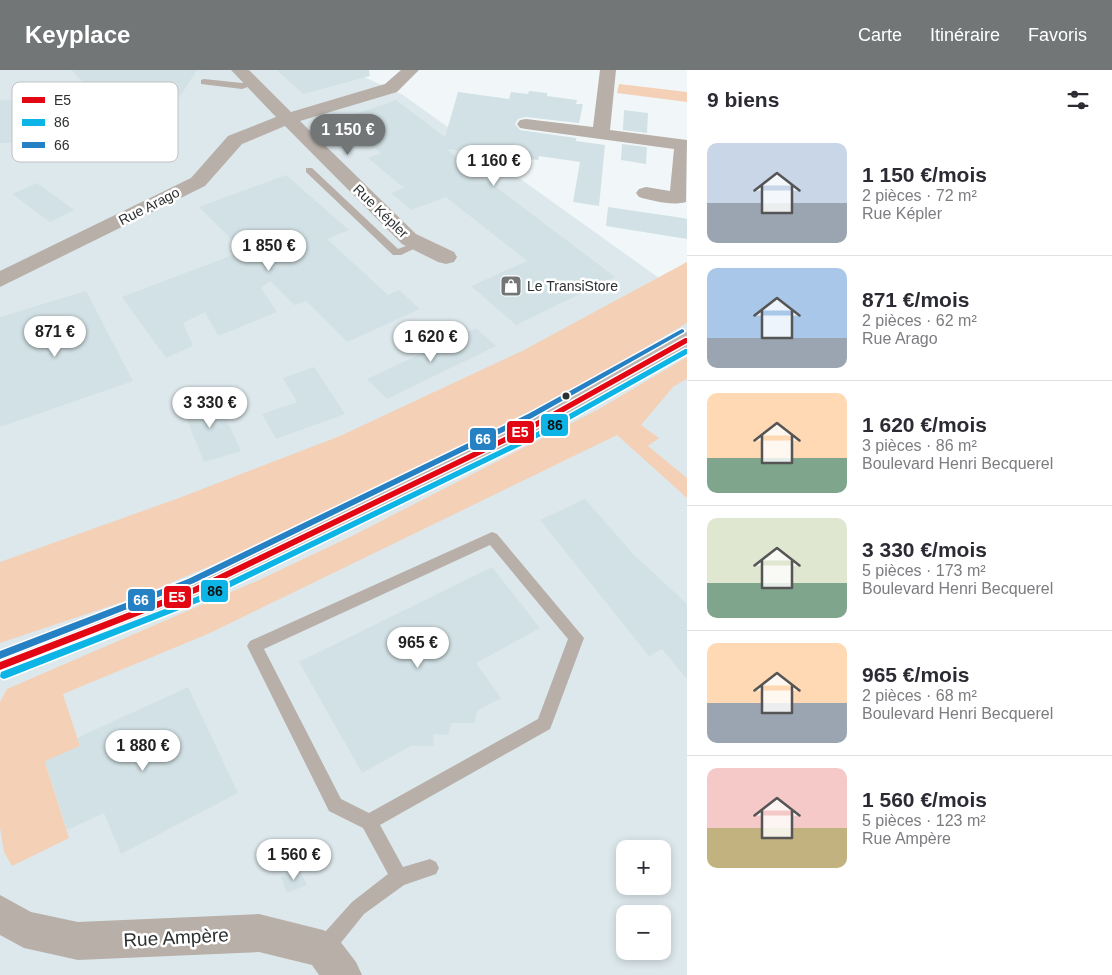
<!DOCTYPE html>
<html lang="fr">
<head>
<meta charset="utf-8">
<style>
	:root { --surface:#fff; --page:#f2f2f3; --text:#2b2b33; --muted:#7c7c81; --line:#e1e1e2; --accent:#727677 }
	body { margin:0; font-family:Helvetica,sans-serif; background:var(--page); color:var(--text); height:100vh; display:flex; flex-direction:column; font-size:19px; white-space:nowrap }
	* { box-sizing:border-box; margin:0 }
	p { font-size:16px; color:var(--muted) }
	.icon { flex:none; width:28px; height:28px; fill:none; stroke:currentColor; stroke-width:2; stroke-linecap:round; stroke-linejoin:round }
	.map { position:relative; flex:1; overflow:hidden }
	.drawer { display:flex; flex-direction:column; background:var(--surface); width:425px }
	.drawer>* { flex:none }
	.tools { position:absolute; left:616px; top:770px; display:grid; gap:10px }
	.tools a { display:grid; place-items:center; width:55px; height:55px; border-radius:10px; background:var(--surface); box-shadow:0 2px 8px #0003; font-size:25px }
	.price { position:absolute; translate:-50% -42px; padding:0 11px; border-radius:18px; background:#fff; color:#222; font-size:16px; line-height:32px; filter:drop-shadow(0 1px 2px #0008) }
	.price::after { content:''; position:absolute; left:50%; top:30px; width:15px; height:11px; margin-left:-8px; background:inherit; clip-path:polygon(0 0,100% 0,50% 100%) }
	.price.selected { background:var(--accent); color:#fff }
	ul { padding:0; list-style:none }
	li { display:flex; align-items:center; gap:15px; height:125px; padding:0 20px }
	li+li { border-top:1px solid var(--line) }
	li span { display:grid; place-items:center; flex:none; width:140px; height:100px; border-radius:10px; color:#555 }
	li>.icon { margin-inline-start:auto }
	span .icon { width:60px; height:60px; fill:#fffc; stroke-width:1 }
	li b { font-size:21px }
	h2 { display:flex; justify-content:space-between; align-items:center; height:60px; padding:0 20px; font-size:21px }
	header { display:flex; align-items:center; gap:30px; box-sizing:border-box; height:70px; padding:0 25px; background:var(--accent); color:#fff }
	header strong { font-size:24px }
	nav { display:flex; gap:28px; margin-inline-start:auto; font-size:18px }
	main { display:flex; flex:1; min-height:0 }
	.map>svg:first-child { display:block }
	.built { fill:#dde8ec; fill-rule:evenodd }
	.green { fill:#f4d0b7 }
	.building { fill:#d2e1e5 }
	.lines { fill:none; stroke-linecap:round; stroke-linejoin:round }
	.service { fill:#b7afa8; fill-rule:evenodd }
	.minor { fill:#b7afa8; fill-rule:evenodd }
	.secondary { fill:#bfb8b2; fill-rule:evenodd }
	.bus-1-casing { stroke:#fff; stroke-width:3 }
	.bus-2-casing { stroke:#fff; stroke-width:3 }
	.bus-3-casing { stroke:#fff; stroke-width:3 }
	.bus-1 { fill:#e30613; fill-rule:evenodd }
	.bus-2 { fill:#0db4e6; fill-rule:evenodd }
	.bus-3 { fill:#2581c4; fill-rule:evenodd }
	.bus-dot { fill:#2d3132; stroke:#fff; stroke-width:2 }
	.labels { text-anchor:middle; stroke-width:5; stroke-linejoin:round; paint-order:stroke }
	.far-street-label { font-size:14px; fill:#2d3132; stroke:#fff }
	.far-poi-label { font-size:14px; fill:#2d3132; stroke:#fff; text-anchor:start }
	.near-street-label { font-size:19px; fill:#2d3132; stroke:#fff }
	.key { fill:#fff; stroke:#c0c1c2; stroke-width:1 }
	.key-label { font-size:14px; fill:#2d3132 }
	.line-badge { stroke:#fff; stroke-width:2 }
	.badge-label { font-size:14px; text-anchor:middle; font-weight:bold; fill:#fff }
	.pale-badge-label { font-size:14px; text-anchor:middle; font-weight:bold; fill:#111 }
</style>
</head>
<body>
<header>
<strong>Keyplace</strong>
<nav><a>Carte</a><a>Itinéraire</a><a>Favoris</a></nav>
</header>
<main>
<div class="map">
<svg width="687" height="905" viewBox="0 0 687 905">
	<rect width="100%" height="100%" fill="#f1f7f8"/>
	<!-- built -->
	<path class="built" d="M0 0H349L403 25 659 208 687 192V905H0ZM625 779H662V816H625ZM625 844H662V881H625Z"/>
	<!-- green -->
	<g class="green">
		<polygon points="619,14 687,22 687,32 617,23"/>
		<polygon points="687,192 687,253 581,315 427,393 226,489 140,526 0,573 0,492 179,428 340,366 522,281"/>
		<polygon points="687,287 687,309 674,316 641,355 659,368 648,376 687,408 687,428 617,365 210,563 63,624 80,676 45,692 69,768 12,796 4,782 0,758 0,632 7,619 259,510 352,466 599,339"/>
	</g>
	<!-- building -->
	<g class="building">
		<polygon points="72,0 197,0 161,55 156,40 112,46"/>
		<polygon points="277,0 369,0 370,6 303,24"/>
		<polygon points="529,21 547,23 547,26 577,30 576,34 583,34 579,53 526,47 518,49 515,54 520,60 576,68 576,71 605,75 599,136 573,132 580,92 539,86 538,90 446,79 615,207 516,255 471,216 527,191 446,127 411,140 391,123 404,118 368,88 381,83 339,50 396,30 445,67 458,22 509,29 511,22 528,24"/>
		<polygon points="19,29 31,73 0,73 0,30"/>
		<polygon points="624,40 648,43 647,63 623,60"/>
		<polygon points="622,74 647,77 646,94 621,90"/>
		<polygon points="286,105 349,160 327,169 388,225 399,220 420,239 347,272 306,231 294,235 270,211 261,218 277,242 218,266 205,242 183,253 193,276 166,288 122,227 243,181 199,137"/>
		<polygon points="37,113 74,140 50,152 12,124"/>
		<polygon points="608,137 683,148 687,149 687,169 606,156"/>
		<polygon points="86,221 133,311 0,357 0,247"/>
		<polygon points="476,258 496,276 387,329 367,309"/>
		<polygon points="314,297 345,344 276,369 262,344 297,332 283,308"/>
		<polygon points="215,325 241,381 204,392 181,335"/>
		<polygon points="585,429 633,484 687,534 687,609 662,579 649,586 540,450"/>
		<polygon points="492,497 540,558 476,593 501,628 477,641 475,653 452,653 448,665 433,664 434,676 411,676 362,703 299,592"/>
		<polygon points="188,617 238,723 121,784 104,743 67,760 45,691 80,676 77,668"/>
		<polygon points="298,797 307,815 287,823 281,807"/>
	</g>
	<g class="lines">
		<!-- service -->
		<g class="service">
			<polygon points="204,9 242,13 252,11 256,14 242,19 201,14 201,10"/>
			<polygon points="306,98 312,98 398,179 419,171 424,174 401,185 393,185 306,102"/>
			<path d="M492 462 497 464 584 568 552 654 550 659 380 755 403 797 430 789 436 792 439 798 436 804 404 815 364 844 331 885 324 887 317 885 315 878 317 871 352 832 388 804 363 758 329 741 247 576 250 571ZM490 475 568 569 538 649 369 743 341 729 264 579Z"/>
		</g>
		<!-- minor -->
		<g class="minor">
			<polygon points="231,0 249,0 291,42 385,14 401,0 419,0 397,22 300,51 416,164 454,182 457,187 454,192 446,194 438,192 402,174 285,56 242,74 205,116 0,217 0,201 191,108 228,66 276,47"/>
			<path d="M600 0H616L610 60 687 70 686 132C672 136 653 131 639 127L636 123 639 119 646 117 670 121 674 79 526 59 520 58 517 54 520 50 526 49 593 57Z"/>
			<polygon points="0,825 31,842 78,852 259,844 323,860 336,866 356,892 362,905 319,905 312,895 259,882 78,890 24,878 0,865"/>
		</g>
		<!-- secondary -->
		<polygon class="secondary" points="687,262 687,280 544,362 205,529 0,610 0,582 185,511 526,348 679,264"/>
		<!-- bus-1 casing -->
		<g class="bus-1-casing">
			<polygon id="bus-1" points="685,268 687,268 687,273 537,357 198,522 0,600 0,592 192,518 533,353"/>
		</g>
		<!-- bus-2 casing -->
		<g class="bus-2-casing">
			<polygon id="bus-2" points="685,279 687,279 687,284 541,366 202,531 7,608 4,609 1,608 0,606 1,602 196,527 537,362"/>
		</g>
		<!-- bus-3 casing -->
		<g class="bus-3-casing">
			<polygon id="bus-3" points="682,259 684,260 684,262 532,348 194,513 0,589 0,581 188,509 528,344"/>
		</g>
		<!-- bus-1 -->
		<use href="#bus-1" class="bus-1"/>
		<!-- bus-2 -->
		<use href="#bus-2" class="bus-2"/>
		<!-- bus-3 -->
		<use href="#bus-3" class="bus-3"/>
	</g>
	<!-- icons -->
	<defs>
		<g id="shop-square" transform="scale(1.125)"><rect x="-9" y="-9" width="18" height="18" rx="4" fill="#727677" stroke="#fff"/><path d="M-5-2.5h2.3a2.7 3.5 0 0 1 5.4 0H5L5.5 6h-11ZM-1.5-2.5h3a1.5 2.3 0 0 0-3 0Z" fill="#fff"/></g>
	</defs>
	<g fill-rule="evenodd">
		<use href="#shop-square" x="511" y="216"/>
	</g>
	<!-- markers -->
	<circle class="bus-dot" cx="566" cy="326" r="4.5"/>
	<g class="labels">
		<!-- far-street labels -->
		<g class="far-street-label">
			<text transform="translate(149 136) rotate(-27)" y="5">Rue Arago</text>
			<text transform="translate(381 141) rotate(44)" y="5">Rue Képler</text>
		</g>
		<!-- far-poi labels -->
		<g class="far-poi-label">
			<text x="527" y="221">Le TransiStore</text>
		</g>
		<!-- near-street labels -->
		<g class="near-street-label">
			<text transform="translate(176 867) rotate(-3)" y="7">Rue Ampère</text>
		</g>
	</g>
	<!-- legend -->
	<rect x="12" y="12" width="166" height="80" rx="8" class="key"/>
	<rect x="22" y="27" width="23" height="6" fill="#e30613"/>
	<rect x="22" y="49" width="23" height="7" fill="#0db4e6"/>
	<rect x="22" y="72" width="23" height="6" fill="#2581c4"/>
	<g class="key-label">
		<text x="54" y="35">E5</text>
		<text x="54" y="57">86</text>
		<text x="54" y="80">66</text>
	</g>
	<g class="line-badge">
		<rect x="540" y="343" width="29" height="24" rx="5" fill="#0db4e6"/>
		<rect x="506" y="350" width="29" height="24" rx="5" fill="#e30613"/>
		<rect x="469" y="357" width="28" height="24" rx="5" fill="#2581c4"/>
		<rect x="200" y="509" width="29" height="24" rx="5" fill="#0db4e6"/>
		<rect x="163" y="515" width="29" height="24" rx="5" fill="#e30613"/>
		<rect x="127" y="518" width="29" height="24" rx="5" fill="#2581c4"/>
	</g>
	<g class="badge-label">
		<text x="520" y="367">E5</text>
		<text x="483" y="374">66</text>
		<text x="177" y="532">E5</text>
		<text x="141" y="535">66</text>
	</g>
	<g class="pale-badge-label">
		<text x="555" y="360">86</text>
		<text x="215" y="526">86</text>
	</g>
</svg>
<div class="tools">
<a>+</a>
<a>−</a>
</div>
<b class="price selected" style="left:348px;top:86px">1 150 €</b>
<b class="price" style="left:494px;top:117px">1 160 €</b>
<b class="price" style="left:269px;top:202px">1 850 €</b>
<b class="price" style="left:55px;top:288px">871 €</b>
<b class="price" style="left:431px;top:293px">1 620 €</b>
<b class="price" style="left:210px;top:359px">3 330 €</b>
<b class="price" style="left:418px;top:599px">965 €</b>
<b class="price" style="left:143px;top:702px">1 880 €</b>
<b class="price" style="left:294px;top:811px">1 560 €</b>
</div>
<section class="drawer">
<h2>9 biens<svg class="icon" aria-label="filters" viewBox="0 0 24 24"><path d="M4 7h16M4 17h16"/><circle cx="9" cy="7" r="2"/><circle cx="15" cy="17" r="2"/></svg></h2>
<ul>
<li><span style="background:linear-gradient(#c9d6e8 60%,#9aa5b1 0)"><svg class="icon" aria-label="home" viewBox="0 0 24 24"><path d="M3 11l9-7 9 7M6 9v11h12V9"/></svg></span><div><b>1 150 €/mois</b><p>2 pièces · 72 m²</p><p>Rue Képler</p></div></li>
<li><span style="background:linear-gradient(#a9c7e8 70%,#9aa5b1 0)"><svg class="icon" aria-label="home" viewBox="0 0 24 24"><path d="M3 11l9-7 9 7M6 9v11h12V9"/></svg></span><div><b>871 €/mois</b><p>2 pièces · 62 m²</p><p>Rue Arago</p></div></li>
<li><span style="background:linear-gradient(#ffd9b3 65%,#7fa58c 0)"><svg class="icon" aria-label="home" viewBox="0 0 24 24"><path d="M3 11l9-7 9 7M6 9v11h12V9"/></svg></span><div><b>1 620 €/mois</b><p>3 pièces · 86 m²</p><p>Boulevard Henri Becquerel</p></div></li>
<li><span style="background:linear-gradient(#dfe7d0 65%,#7fa58c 0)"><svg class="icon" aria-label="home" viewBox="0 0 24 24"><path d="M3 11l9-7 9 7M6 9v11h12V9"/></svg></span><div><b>3 330 €/mois</b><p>5 pièces · 173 m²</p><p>Boulevard Henri Becquerel</p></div></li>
<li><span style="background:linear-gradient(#ffd9b3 60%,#9aa5b1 0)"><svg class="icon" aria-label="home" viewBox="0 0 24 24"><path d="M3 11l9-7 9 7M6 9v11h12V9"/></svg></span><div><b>965 €/mois</b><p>2 pièces · 68 m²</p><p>Boulevard Henri Becquerel</p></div></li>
<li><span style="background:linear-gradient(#f6c9c9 60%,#c2b280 0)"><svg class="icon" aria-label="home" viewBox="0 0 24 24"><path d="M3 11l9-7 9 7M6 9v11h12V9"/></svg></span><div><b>1 560 €/mois</b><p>5 pièces · 123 m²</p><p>Rue Ampère</p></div></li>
</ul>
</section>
</main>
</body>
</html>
